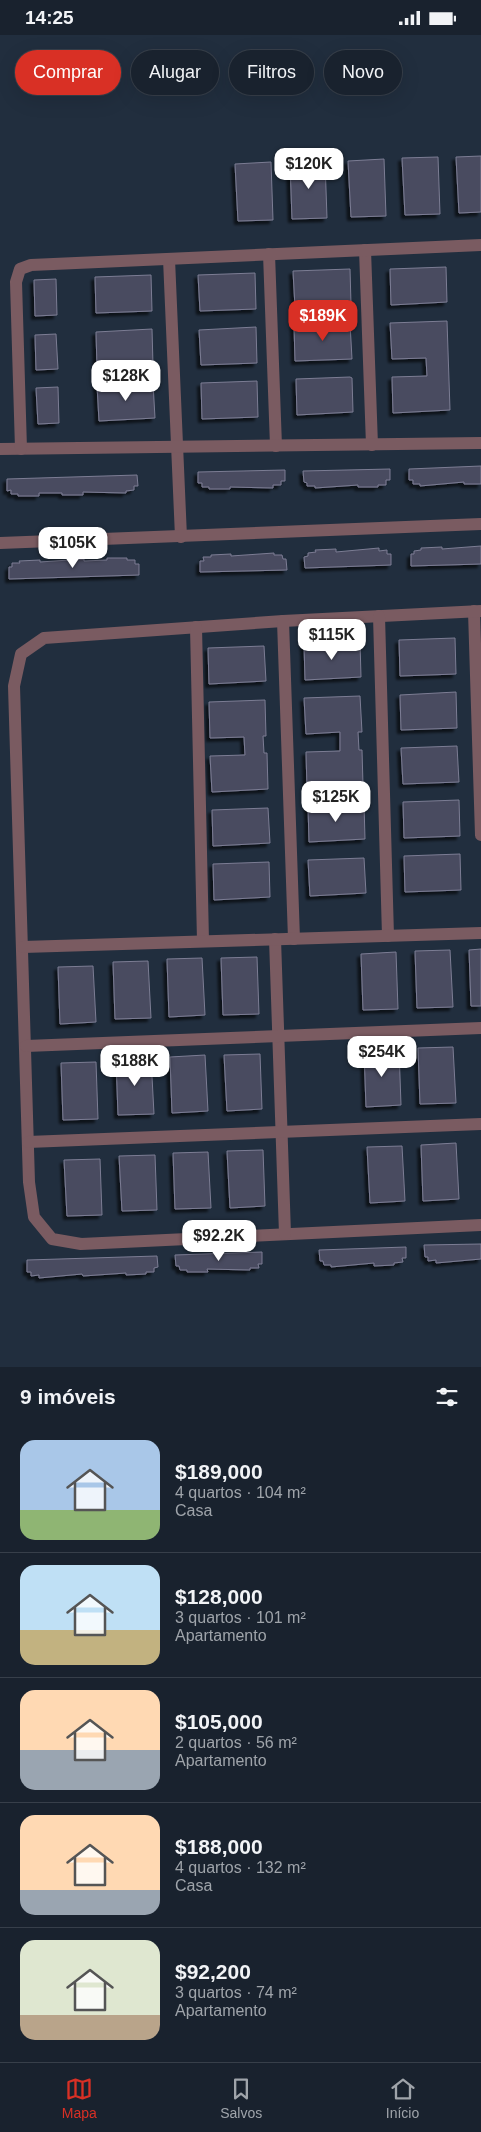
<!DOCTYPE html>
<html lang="pt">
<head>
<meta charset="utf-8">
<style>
	:root { --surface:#19222e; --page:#262f3a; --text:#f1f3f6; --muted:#9fa4aa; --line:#373f4a; --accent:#d93025 }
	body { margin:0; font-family:Helvetica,sans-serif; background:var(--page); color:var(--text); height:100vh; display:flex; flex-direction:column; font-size:19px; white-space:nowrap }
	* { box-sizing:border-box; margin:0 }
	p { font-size:16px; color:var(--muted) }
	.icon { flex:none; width:28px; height:28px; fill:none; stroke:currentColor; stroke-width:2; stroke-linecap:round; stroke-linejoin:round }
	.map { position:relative; height:1332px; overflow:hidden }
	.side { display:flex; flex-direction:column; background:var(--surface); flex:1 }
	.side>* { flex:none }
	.top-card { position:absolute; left:15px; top:15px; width:451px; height:45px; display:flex; gap:10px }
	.price { position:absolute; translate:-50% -42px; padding:0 11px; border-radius:10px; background:#fff; color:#222; font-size:16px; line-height:32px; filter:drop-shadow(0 1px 2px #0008) }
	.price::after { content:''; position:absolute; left:50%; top:30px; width:15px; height:11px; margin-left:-8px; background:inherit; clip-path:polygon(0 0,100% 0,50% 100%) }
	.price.active { background:var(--accent); color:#fff }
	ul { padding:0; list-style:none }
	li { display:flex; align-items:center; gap:15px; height:125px; padding:0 20px }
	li+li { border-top:1px solid var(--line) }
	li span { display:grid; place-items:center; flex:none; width:140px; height:100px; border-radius:15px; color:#555 }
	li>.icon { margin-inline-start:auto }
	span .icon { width:60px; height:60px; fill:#fffc; stroke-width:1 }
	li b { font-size:21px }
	h2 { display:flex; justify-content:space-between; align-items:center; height:60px; padding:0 20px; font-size:21px }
	.tag { padding:0 18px; border-radius:22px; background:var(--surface); box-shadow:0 5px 20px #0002,0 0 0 1px var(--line); font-size:18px; line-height:45px }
	.tag.active { background:var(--accent); color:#fff }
	.status { display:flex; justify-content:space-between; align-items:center; height:35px; padding:0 25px; background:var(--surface); direction:ltr }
	.status svg { height:14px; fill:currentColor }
	.menu { display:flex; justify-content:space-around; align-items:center; height:70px; border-top:1px solid var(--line); background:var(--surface); font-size:14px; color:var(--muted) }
	.menu a { display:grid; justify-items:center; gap:2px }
	.menu .active { color:var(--accent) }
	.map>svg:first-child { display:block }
	.building { fill:#4a4b60; stroke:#7c7d94; filter:url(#shadow) }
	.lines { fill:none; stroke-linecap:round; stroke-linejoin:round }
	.minor { stroke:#7a5b61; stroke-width:12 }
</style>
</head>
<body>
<div class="status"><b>14:25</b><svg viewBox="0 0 49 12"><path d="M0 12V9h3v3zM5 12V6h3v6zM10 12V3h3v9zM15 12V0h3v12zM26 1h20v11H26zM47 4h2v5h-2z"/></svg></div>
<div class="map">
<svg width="481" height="1332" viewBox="0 0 481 1332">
	<defs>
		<filter id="shadow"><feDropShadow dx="-3.5" dy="3.5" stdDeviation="1" flood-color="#0009"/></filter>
	</defs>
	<rect width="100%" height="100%" fill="#212e3e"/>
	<!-- building -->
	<g class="building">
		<polygon points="481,121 481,177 459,178 456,122"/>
		<polygon points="438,122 440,179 405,180 402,123"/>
		<polygon points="384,124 386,181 351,182 348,126"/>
		<polygon points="325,126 327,183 292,184 290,128"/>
		<polygon points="271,127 273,185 238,186 235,129"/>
		<polygon points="446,232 447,267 391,270 390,234"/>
		<polygon points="350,234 351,269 295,272 293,236"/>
		<polygon points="255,238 256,274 200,276 198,240"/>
		<polygon points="151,240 152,276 96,278 95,242"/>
		<polygon points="56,244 57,280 35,281 34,245"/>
		<polygon points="447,286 450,375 393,378 392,342 427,341 426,323 392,324 390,288"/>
		<polygon points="350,288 352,324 295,326 294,290"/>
		<polygon points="256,292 257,328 201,330 199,295"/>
		<polygon points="152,294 153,330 97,332 96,297"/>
		<polygon points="56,299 58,334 36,335 35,300"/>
		<polygon points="350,342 352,343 353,377 297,380 296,344"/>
		<polygon points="257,346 258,382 202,384 201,348"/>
		<polygon points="153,348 155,383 99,386 97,350"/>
		<polygon points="58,352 59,388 38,389 36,353"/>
		<polygon points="481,431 481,449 464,449 464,447 420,451 420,449 413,449 413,445 409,445 409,434"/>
		<polygon points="390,434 390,445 386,445 386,450 378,450 378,452 358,452 358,450 315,453 315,451 307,451 307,448 304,447 303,436"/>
		<polygon points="285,435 285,446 281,446 281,450 273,450 273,453 230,452 230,454 209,454 209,452 202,452 202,448 198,448 198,437"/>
		<polygon points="137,440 138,451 134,451 134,455 126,456 126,458 83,457 83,460 62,460 62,458 39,458 39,461 18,461 18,459 11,459 11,455 7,456 7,444"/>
		<polygon points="481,511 481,529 411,531 411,519 414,519 414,516 421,515 421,513 442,512 442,514"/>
		<polygon points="379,513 379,516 387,515 387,519 391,519 391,530 305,533 304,522 308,521 308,518 316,517 315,515 336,514 336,517"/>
		<polygon points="274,518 274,520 282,520 283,524 286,524 287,535 200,537 200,526 204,526 203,522 211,522 211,520 231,519 231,521"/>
		<polygon points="107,523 127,523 127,525 135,525 135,529 139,529 139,540 9,544 9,532 12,532 12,528 20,528 19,526 40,525 40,527 84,524 84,526 107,525"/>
		<polygon points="455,603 456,639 400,641 399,605"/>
		<polygon points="360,607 361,642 305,645 304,609"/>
		<polygon points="264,611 266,646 209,649 208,613"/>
		<polygon points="456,657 457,693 401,695 400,660"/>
		<polygon points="360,661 362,697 358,697 359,715 362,715 363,750 307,753 306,717 340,716 340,697 306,699 304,663"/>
		<polygon points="265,665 266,701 263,701 264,718 267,718 268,754 212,757 210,721 245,720 244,702 210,703 209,667"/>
		<polygon points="457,711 459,747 403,749 401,713"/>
		<polygon points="459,765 460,801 404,803 403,767"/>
		<polygon points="364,769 365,804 309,807 308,771"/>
		<polygon points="268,773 270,808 213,811 212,775"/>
		<polygon points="460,819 461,855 405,857 404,821"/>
		<polygon points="364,823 366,858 310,861 308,825"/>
		<polygon points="269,827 270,862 214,865 213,829"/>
		<polygon points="481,914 481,971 471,971 469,915"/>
		<polygon points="450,915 453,972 417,973 415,916"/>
		<polygon points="396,917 398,974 363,975 361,919"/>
		<polygon points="257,922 259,979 223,980 221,923"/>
		<polygon points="202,923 205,980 169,982 167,924"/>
		<polygon points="148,926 151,983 115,984 113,927"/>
		<polygon points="93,931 96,987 60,989 58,932"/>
		<polygon points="453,1012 456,1068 420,1069 418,1013"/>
		<polygon points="399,1014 401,1070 366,1072 364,1015"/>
		<polygon points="260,1019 262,1074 227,1076 224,1020"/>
		<polygon points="205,1020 208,1076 172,1078 170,1022"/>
		<polygon points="151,1023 154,1079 118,1080 116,1024"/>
		<polygon points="96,1027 98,1084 63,1085 61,1028"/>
		<polygon points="456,1108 459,1164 423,1166 421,1110"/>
		<polygon points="402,1111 405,1166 370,1168 367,1112"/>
		<polygon points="263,1115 265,1171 230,1173 227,1116"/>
		<polygon points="208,1117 211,1173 175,1174 173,1118"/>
		<polygon points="155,1120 157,1175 122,1176 119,1121"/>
		<polygon points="100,1124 102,1180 67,1181 64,1125"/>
		<polygon points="481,1209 481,1224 436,1228 436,1225 428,1226 428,1222 425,1222 424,1210"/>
		<polygon points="406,1212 406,1223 402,1223 403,1227 394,1228 394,1230 374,1231 374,1228 331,1232 331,1230 324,1230 323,1226 320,1226 319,1215"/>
		<polygon points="262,1217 262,1229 258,1229 259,1233 250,1233 250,1235 207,1234 208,1237 187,1237 187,1235 180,1235 179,1231 176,1231 175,1220"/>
		<polygon points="157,1221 158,1232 154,1233 154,1237 146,1237 146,1239 126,1240 126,1238 83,1241 82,1239 39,1243 39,1240 31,1241 31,1237 27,1237 27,1225"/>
	</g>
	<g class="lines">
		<!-- minor -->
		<g class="minor">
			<polyline points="365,215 372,410"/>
			<polyline points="269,219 276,411"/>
			<polyline points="169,224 181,502"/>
			<polyline points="0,414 481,408"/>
			<polyline points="21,414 16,247 20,234 31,230 481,210"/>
			<polyline points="0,508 481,489"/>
			<polyline points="474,576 481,800"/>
			<polyline points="481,576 283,586 44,603 21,619 14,651 29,1147 34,1182 52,1204 81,1209 481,1190"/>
			<polyline points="379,581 388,901"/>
			<polyline points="283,586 294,904"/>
			<polyline points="196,592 203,906"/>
			<polyline points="275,904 285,1199"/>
			<polyline points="23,912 481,898"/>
			<polyline points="26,1011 481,993"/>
			<polyline points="28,1107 481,1089"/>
		</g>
	</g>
</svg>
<b class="price" style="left:309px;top:155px">$120K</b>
<b class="price active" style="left:323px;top:307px">$189K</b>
<b class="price" style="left:126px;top:367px">$128K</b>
<b class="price" style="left:73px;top:534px">$105K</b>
<b class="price" style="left:332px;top:626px">$115K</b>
<b class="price" style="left:336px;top:788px">$125K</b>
<b class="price" style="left:382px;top:1043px">$254K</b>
<b class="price" style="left:135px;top:1052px">$188K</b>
<b class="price" style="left:219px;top:1227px">$92.2K</b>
<div class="top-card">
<a class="tag active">Comprar</a>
<a class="tag">Alugar</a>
<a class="tag">Filtros</a>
<a class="tag">Novo</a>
</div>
</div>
<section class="side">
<h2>9 imóveis<svg class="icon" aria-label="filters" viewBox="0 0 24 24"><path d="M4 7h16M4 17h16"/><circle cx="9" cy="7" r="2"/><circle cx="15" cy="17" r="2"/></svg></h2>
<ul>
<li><span style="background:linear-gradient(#a9c7e8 70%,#8fb573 0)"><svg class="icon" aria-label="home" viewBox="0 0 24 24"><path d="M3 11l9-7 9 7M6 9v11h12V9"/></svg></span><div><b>$189,000</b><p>4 quartos · 104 m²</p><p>Casa</p></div></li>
<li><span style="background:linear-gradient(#bfe0f5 65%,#c2b280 0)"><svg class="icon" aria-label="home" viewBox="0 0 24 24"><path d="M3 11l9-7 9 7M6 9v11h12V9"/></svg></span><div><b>$128,000</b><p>3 quartos · 101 m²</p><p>Apartamento</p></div></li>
<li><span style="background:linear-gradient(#ffd9b3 60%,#9aa5b1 0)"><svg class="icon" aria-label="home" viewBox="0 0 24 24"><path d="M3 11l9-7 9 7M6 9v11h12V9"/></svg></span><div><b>$105,000</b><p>2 quartos · 56 m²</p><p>Apartamento</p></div></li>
<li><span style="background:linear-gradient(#ffd9b3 75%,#9aa5b1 0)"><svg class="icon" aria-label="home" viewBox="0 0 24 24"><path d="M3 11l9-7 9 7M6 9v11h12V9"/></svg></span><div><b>$188,000</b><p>4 quartos · 132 m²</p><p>Casa</p></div></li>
<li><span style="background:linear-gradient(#dfe7d0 75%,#b9a48a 0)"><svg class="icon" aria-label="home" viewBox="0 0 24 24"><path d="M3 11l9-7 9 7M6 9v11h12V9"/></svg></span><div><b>$92,200</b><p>3 quartos · 74 m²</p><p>Apartamento</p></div></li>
</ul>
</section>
<nav class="menu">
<a class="active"><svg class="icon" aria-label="map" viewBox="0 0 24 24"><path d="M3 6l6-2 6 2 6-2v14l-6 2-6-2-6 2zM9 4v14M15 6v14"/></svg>Mapa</a>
<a><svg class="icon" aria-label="saved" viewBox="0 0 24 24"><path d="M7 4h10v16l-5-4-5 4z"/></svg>Salvos</a>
<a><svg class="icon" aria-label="home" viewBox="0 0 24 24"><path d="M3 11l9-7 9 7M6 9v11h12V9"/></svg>Início</a>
</nav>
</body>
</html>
